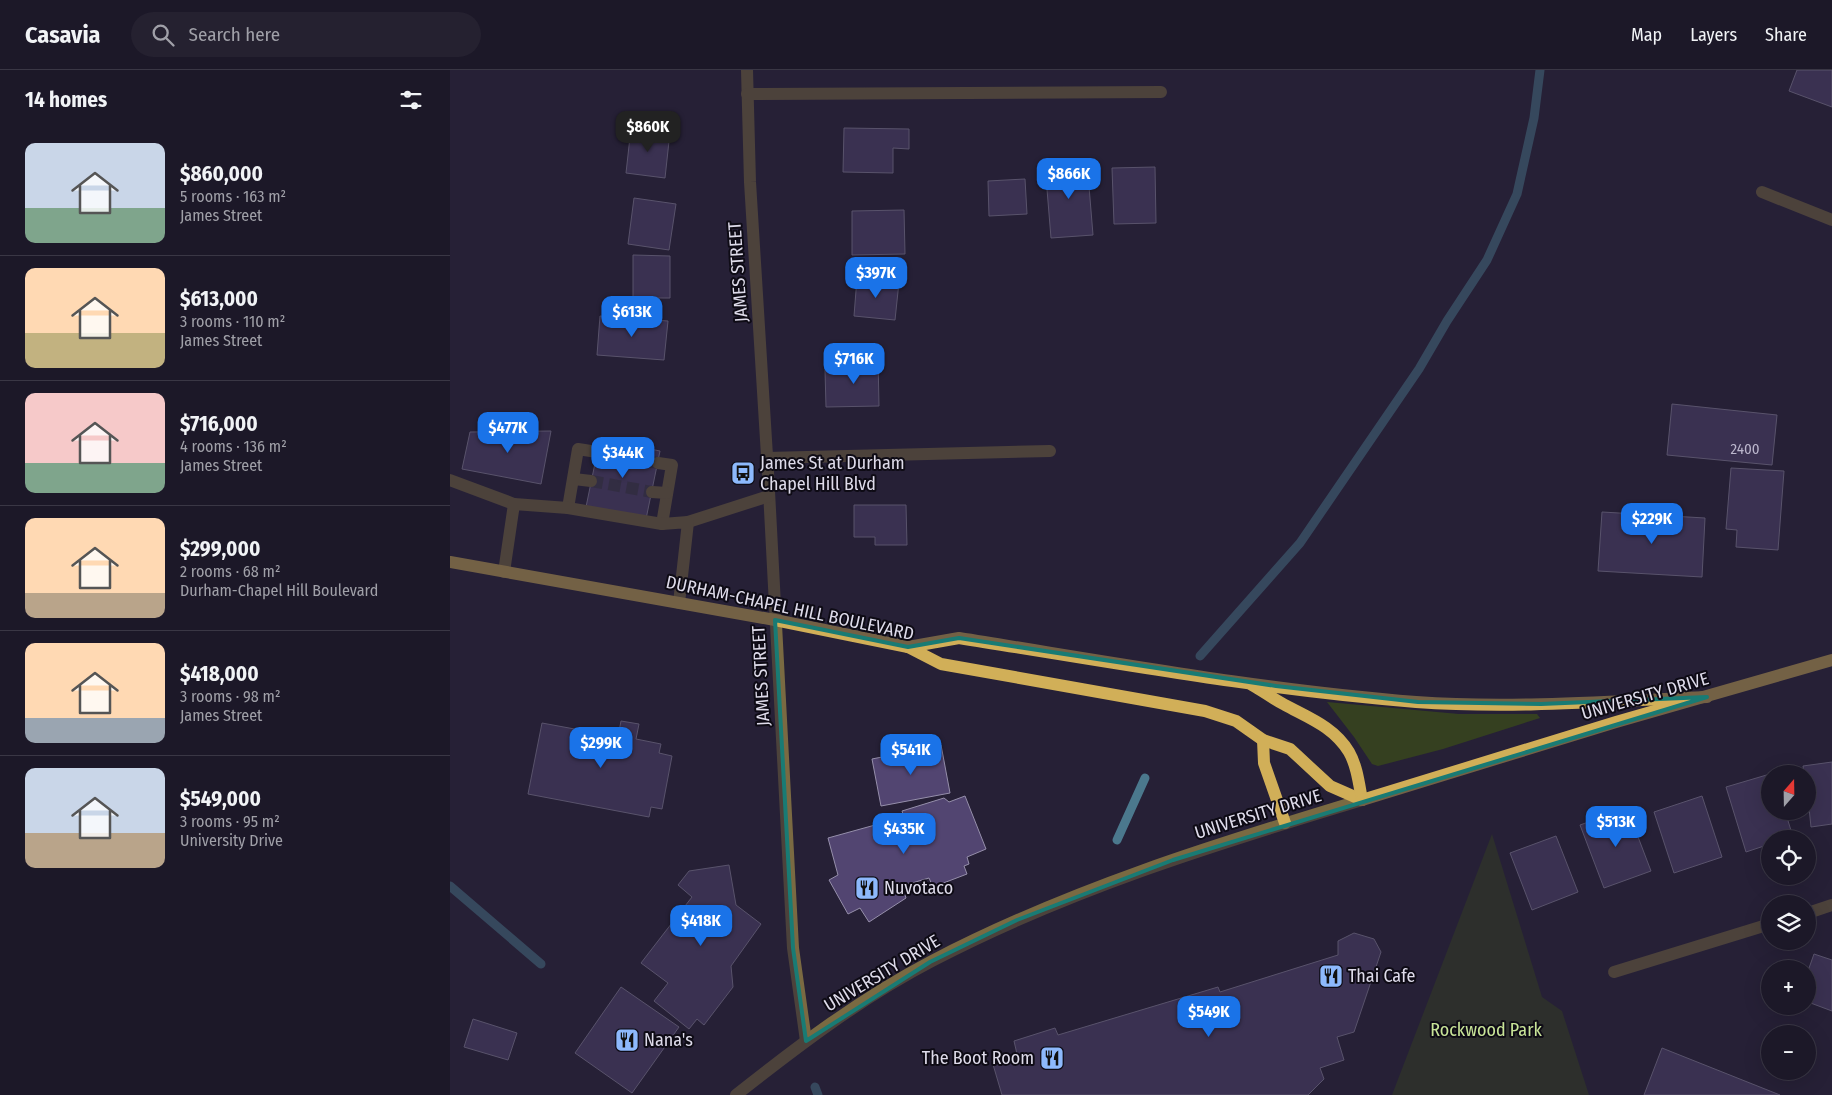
<!DOCTYPE html>
<html lang="en">
<head>
<meta charset="utf-8">
<style>
	:root { --surface:#1c1828; --page:#252130; --text:#f1f3f6; --muted:#a0a0a8; --line:#3a3745; --accent:#1a73e8 }
	body { margin:0; font-family:"Fira Sans Condensed",sans-serif; background:var(--page); color:var(--text); height:100vh; display:flex; flex-direction:column; font-size:19px; white-space:nowrap }
	* { box-sizing:border-box; margin:0 }
	p { font-size:16px; color:var(--muted) }
	.icon { flex:none; width:28px; height:28px; fill:none; stroke:currentColor; stroke-width:2; stroke-linecap:round; stroke-linejoin:round }
	.map { position:relative; flex:1; overflow:hidden }
	.panel { display:flex; flex-direction:column; background:var(--surface); width:450px }
	.panel>* { flex:none }
	.needle { width:32px; rotate:20deg }
	.fabs { position:absolute; left:1311px; top:695px; display:grid; gap:10px }
	.fabs a { display:grid; place-items:center; width:55px; height:55px; border-radius:50%; background:var(--surface); box-shadow:0 5px 20px #0002,0 0 0 1px var(--line); font-size:25px }
	.price { position:absolute; translate:-50% -42px; padding:0 11px; border-radius:10px; background:var(--accent); color:#fff; font-size:16px; line-height:32px; filter:drop-shadow(0 1px 2px #0008) }
	.price::after { content:''; position:absolute; left:50%; top:30px; width:15px; height:11px; margin-left:-8px; background:inherit; clip-path:polygon(0 0,100% 0,50% 100%) }
	.price.selected { background:#222; color:#fff }
	ul { padding:0; list-style:none }
	li { display:flex; align-items:center; gap:15px; height:125px; padding:0 25px }
	li+li { border-top:1px solid var(--line) }
	li span { display:grid; place-items:center; flex:none; width:140px; height:100px; border-radius:10px; color:#555 }
	li>.icon { margin-inline-start:auto }
	span .icon { width:60px; height:60px; fill:#fffc; stroke-width:1 }
	li b { font-size:21px }
	h2 { display:flex; justify-content:space-between; align-items:center; height:60px; padding:0 25px; font-size:21px }
	header { display:flex; align-items:center; gap:30px; box-sizing:border-box; height:70px; padding:0 25px; background:var(--surface); border-bottom:1px solid var(--line) }
	header strong { font-size:24px }
	nav { display:flex; gap:28px; margin-inline-start:auto; font-size:18px }
	.search { width:350px; height:45px; background:var(--page); display:flex; align-items:center; gap:12px; box-sizing:border-box; padding:0 18px; border-radius:28px; color:var(--muted); font-size:19px }
	main { display:flex; flex:1; min-height:0 }
	.map>svg:first-child { display:block }
	.green { fill:#354020 }
	.lines { fill:none; stroke-linecap:round; stroke-linejoin:round }
	.stream { stroke:#4b788d; stroke-width:9 }
	.building { fill:#524571; stroke:#968fab }
	.minor-tunnel { stroke:#423c51; stroke-width:12; stroke-dasharray:12 6; stroke-linecap:butt }
	.minor { stroke:#7a6a42; stroke-width:12 }
	.major { stroke:#d1af58; stroke-width:12 }
	.marked { fill:none; stroke:#197b74; stroke-width:4; stroke-linejoin:round }
	.labels { text-anchor:middle; stroke-width:4; stroke-linejoin:round; paint-order:stroke }
	.number-label { font-size:15px; fill:#bbb6cc }
	.street-label { font-size:18px; fill:#dedbea; stroke:#0e0b15 }
	.poi-label { font-size:18px; fill:#dedbea; stroke:#0e0b15; text-anchor:start }
	.park-label { font-size:18px; fill:#c8e498; stroke:#0e0b15 }
</style>
</head>
<body>
<header>
<strong>Casavia</strong>
<div class="search"><svg class="icon" aria-label="search" viewBox="0 0 24 24"><circle cx="10" cy="10" r="6"/><path d="M15 15l6 6"/></svg>Search here</div>
<nav><a>Map</a><a>Layers</a><a>Share</a></nav>
</header>
<main>
<section class="panel">
<h2>14 homes<svg class="icon" aria-label="filters" viewBox="0 0 24 24"><path d="M4 7h16M4 17h16"/><circle cx="9" cy="7" r="2"/><circle cx="15" cy="17" r="2"/></svg></h2>
<ul>
<li><span style="background:linear-gradient(#c9d6e8 65%,#7fa58c 0)"><svg class="icon" aria-label="home" viewBox="0 0 24 24"><path d="M3 11l9-7 9 7M6 9v11h12V9"/></svg></span><div><b>$860,000</b><p>5 rooms · 163 m²</p><p>James Street</p></div></li>
<li><span style="background:linear-gradient(#ffd9b3 65%,#c2b280 0)"><svg class="icon" aria-label="home" viewBox="0 0 24 24"><path d="M3 11l9-7 9 7M6 9v11h12V9"/></svg></span><div><b>$613,000</b><p>3 rooms · 110 m²</p><p>James Street</p></div></li>
<li><span style="background:linear-gradient(#f6c9c9 70%,#7fa58c 0)"><svg class="icon" aria-label="home" viewBox="0 0 24 24"><path d="M3 11l9-7 9 7M6 9v11h12V9"/></svg></span><div><b>$716,000</b><p>4 rooms · 136 m²</p><p>James Street</p></div></li>
<li><span style="background:linear-gradient(#ffd9b3 75%,#b9a48a 0)"><svg class="icon" aria-label="home" viewBox="0 0 24 24"><path d="M3 11l9-7 9 7M6 9v11h12V9"/></svg></span><div><b>$299,000</b><p>2 rooms · 68 m²</p><p>Durham-Chapel Hill Boulevard</p></div></li>
<li><span style="background:linear-gradient(#ffd9b3 75%,#9aa5b1 0)"><svg class="icon" aria-label="home" viewBox="0 0 24 24"><path d="M3 11l9-7 9 7M6 9v11h12V9"/></svg></span><div><b>$418,000</b><p>3 rooms · 98 m²</p><p>James Street</p></div></li>
<li><span style="background:linear-gradient(#c9d6e8 65%,#b9a48a 0)"><svg class="icon" aria-label="home" viewBox="0 0 24 24"><path d="M3 11l9-7 9 7M6 9v11h12V9"/></svg></span><div><b>$549,000</b><p>3 rooms · 95 m²</p><p>University Drive</p></div></li>
</ul>
</section>
<div class="map">
<svg width="1382" height="1025" viewBox="0 0 1382 1025">
	<rect width="100%" height="100%" fill="#262036"/>
	<!-- green -->
	<g class="green">
		<polygon points="877,632 1009,644 1087,644 1090,648 993,679 928,696 922,694 904,667"/>
		<polygon points="1042,764 1092,927 1112,941 1139,1025 942,1025"/>
	</g>
	<g class="lines">
		<!-- stream -->
		<g class="stream">
			<polyline points="750,586 850,473 969,299 997,251 1037,190 1067,124 1084,48 1090,0"/>
			<polyline points="667,770 695,708"/>
			<polyline points="0,816 91,894"/>
			<polyline points="365,1017 368,1025"/>
		</g>
	</g>
	<!-- building -->
	<g class="building">
		<polygon points="1347,0 1382,0 1382,37 1339,21"/>
		<polygon points="181,58 220,62 215,108 176,103"/>
		<polygon points="394,58 459,59 459,79 443,78 443,103 393,102"/>
		<polygon points="637,92 643,165 601,168 595,95"/>
		<polygon points="705,97 706,153 664,154 662,98"/>
		<polygon points="575,109 577,144 539,146 538,111"/>
		<polygon points="184,128 226,134 219,180 178,174"/>
		<polygon points="454,140 455,184 402,185 402,141"/>
		<polygon points="183,185 220,186 220,228 183,228"/>
		<polygon points="407,208 449,212 445,250 404,246"/>
		<polygon points="150,246 218,251 214,290 147,285"/>
		<polygon points="428,288 429,336 376,337 375,300 402,299 402,289"/>
		<polygon points="1222,334 1327,345 1322,395 1217,385"/>
		<polygon points="101,361 91,414 12,399 20,362"/>
		<polygon points="150,369 210,381 196,449 136,437"/>
		<polygon points="1281,398 1334,401 1328,480 1286,477 1287,460 1276,459"/>
		<polygon points="404,435 456,435 457,475 425,475 425,467 404,467"/>
		<polygon points="1152,442 1255,448 1252,507 1148,501"/>
		<polygon points="171,651 189,654 186,669 211,674 209,683 222,686 212,739 201,737 199,747 78,724 92,653 168,667"/>
		<polygon points="491,675 500,723 431,736 422,689"/>
		<polygon points="1382,692 1382,754 1361,757 1358,728 1358,704 1354,704 1353,696"/>
		<polygon points="1320,704 1320,741 1335,741 1343,767 1320,769 1320,774 1296,782 1276,717"/>
		<polygon points="515,726 536,779 517,787 519,794 514,796 517,804 483,817 479,808 452,816 456,828 419,852 410,838 398,844 379,810 388,805 378,768 454,747 452,741 494,728 499,732"/>
		<polygon points="1252,726 1272,787 1224,803 1204,742"/>
		<polygon points="1177,738 1201,801 1154,818 1130,755"/>
		<polygon points="1106,766 1128,822 1082,840 1060,783"/>
		<polygon points="279,795 286,835 311,854 281,896 283,917 254,955 247,949 239,959 204,931 218,913 191,893 242,827 228,815 239,801"/>
		<polygon points="904,863 924,869 931,882 904,962 887,967 894,990 870,998 874,1009 858,1025 552,1025 542,991 567,984 564,971 605,958 608,965 768,917 770,922 888,885 888,871"/>
		<polygon points="1364,884 1382,890 1382,941 1358,932 1358,901"/>
		<polygon points="171,917 229,957 182,1023 125,983"/>
		<polygon points="23,949 67,963 58,990 14,977"/>
		<polygon points="1212,978 1330,1025 1194,1025"/>
	</g>
	<g class="lines">
		<!-- minor-tunnel -->
		<g class="minor-tunnel">
			<polyline points="147,382 208,393"/>
			<polyline points="141,411 202,422"/>
		</g>
		<!-- minor -->
		<g class="minor">
			<polyline points="297,0 300,112 318,402 343,878 356,971"/>
			<polyline points="297,24 711,22"/>
			<polyline points="1312,122 1382,150"/>
			<polyline points="317,388 600,381"/>
			<polyline points="208,393 222,395 212,454"/>
			<polyline points="124,409 141,411"/>
			<polyline points="0,410 64,434"/>
			<polyline points="202,422 217,423"/>
			<polyline points="118,438 128,379 147,382"/>
			<polyline points="238,452 319,426"/>
			<polyline points="54,502 64,434 118,438 212,454 238,452 229,533"/>
			<polyline points="1358,843 1382,835"/>
			<polyline points="1164,902 1320,854"/>
			<path d="M286 1025C348 976 411 928 482 891 618 820 766 774 912 730"/>
		</g>
		<!-- major -->
		<g class="major">
			<polyline points="0,492 325,550 458,577 491,594 755,641 786,651 813,670 840,679 880,716 912,730"/>
			<path d="M458 577 509 568C661 592 813 620 966 632 1063 639 1160 631 1257 627"/>
			<path d="M802 615C813 621 823 629 835 635 859 648 884 657 899 682 907 696 909 714 912 730"/>
			<polyline points="813,670 814,693 835,753"/>
			<polyline points="912,730 1166,652 1382,590"/>
		</g>
	</g>
	<!-- marked area -->
	<path d="M0 0H1382V1025H0ZM325 550 458 577 509 568 826 616 968 632 1091 634 1257 627 723 790 567 850 480 892 356 971 343 878Z" fill="#262036" fill-opacity=".55" fill-rule="evenodd"/>
	<path class="marked" d="M325 550 458 577 509 568 826 616 968 632 1091 634 1257 627 723 790 567 850 480 892 356 971 343 878Z"/>
	<!-- icons -->
	<defs>
		<g id="bus-square" transform="scale(1.25)"><rect x="-9" y="-9" width="18" height="18" rx="4" fill="#8db9fc" stroke="#0e0b15"/><path d="M-5-6H5V4H4V6H2V4H-2V6H-4V4H-5ZM-3.5-4V0h7V-4ZM-3.5 1.2v1.5H-2V1.2ZM2 1.2v1.5H3.5V1.2Z" fill="#111"/></g>
		<g id="restaurant-square" transform="scale(1.25)"><rect x="-9" y="-9" width="18" height="18" rx="4" fill="#8db9fc" stroke="#0e0b15"/><path d="M-5-6h1v4h1v-4h1v4h1v-4h1v5L-1.5 .5V6h-2V.5L-5-1ZM5-6V6H3V1.5H1.5Q1.5-4 5-6Z" fill="#111"/></g>
	</defs>
	<g fill-rule="evenodd">
		<use href="#bus-square" x="293" y="403"/>
		<use href="#restaurant-square" x="417" y="818"/>
		<use href="#restaurant-square" x="881" y="906"/>
		<use href="#restaurant-square" x="177" y="970"/>
		<use href="#restaurant-square" x="602" y="988"/>
	</g>
	<g class="labels">
		<!-- number labels -->
		<g class="number-label">
			<text x="1295" y="384">2400</text>
		</g>
		<!-- street labels -->
		<g class="street-label">
			<text transform="translate(288 202) rotate(-94)" y="6">JAMES STREET</text>
			<text transform="translate(340 538) rotate(12)" y="6">DURHAM-CHAPEL HILL BOULEVARD</text>
			<text transform="translate(311 606) rotate(-93)" y="6">JAMES STREET</text>
			<text transform="translate(1195 626) rotate(-16)" y="6">UNIVERSITY DRIVE</text>
			<text transform="translate(808 744) rotate(-17)" y="6">UNIVERSITY DRIVE</text>
			<text transform="translate(432 903) rotate(-31)" y="6">UNIVERSITY DRIVE</text>
		</g>
		<!-- poi labels -->
		<g class="poi-label">
			<text x="310" y="399">James St at Durham<tspan x="310" dy="21">Chapel Hill Blvd</tspan></text>
			<text x="434" y="824">Nuvotaco</text>
			<text x="898" y="912">Thai Cafe</text>
			<text x="194" y="976">Nana's</text>
			<text x="584" y="994" text-anchor="end">The Boot Room</text>
		</g>
		<!-- park labels -->
		<g class="park-label">
			<text x="1036" y="966">Rockwood Park</text>
		</g>
	</g>
</svg>
<div class="fabs">
<a><svg class="needle" viewBox="-14 -14 28 28"><path d="M0-13l5 13h-10z" fill="#e53935"/><path d="M0 13l5-13h-10z" fill="#a0a0a8"/></svg></a>
<a><svg class="icon" aria-label="locate" viewBox="0 0 24 24"><circle cx="12" cy="12" r="6"/><path d="M12 2v4M12 18v4M2 12h4M18 12h4"/></svg></a>
<a><svg class="icon" aria-label="layers" viewBox="0 0 24 24"><path d="M12 4l9 5-9 5-9-5zM3 14l9 5 9-5"/></svg></a>
<a>+</a>
<a>−</a>
</div>
<b class="price selected" style="left:198px;top:83px">$860K</b>
<b class="price" style="left:619px;top:130px">$866K</b>
<b class="price" style="left:426px;top:229px">$397K</b>
<b class="price" style="left:182px;top:268px">$613K</b>
<b class="price" style="left:404px;top:315px">$716K</b>
<b class="price" style="left:58px;top:384px">$477K</b>
<b class="price" style="left:173px;top:409px">$344K</b>
<b class="price" style="left:1202px;top:475px">$229K</b>
<b class="price" style="left:151px;top:699px">$299K</b>
<b class="price" style="left:461px;top:706px">$541K</b>
<b class="price" style="left:1166px;top:778px">$513K</b>
<b class="price" style="left:454px;top:785px">$435K</b>
<b class="price" style="left:251px;top:877px">$418K</b>
<b class="price" style="left:759px;top:968px">$549K</b>
</div>
</main>
</body>
</html>
